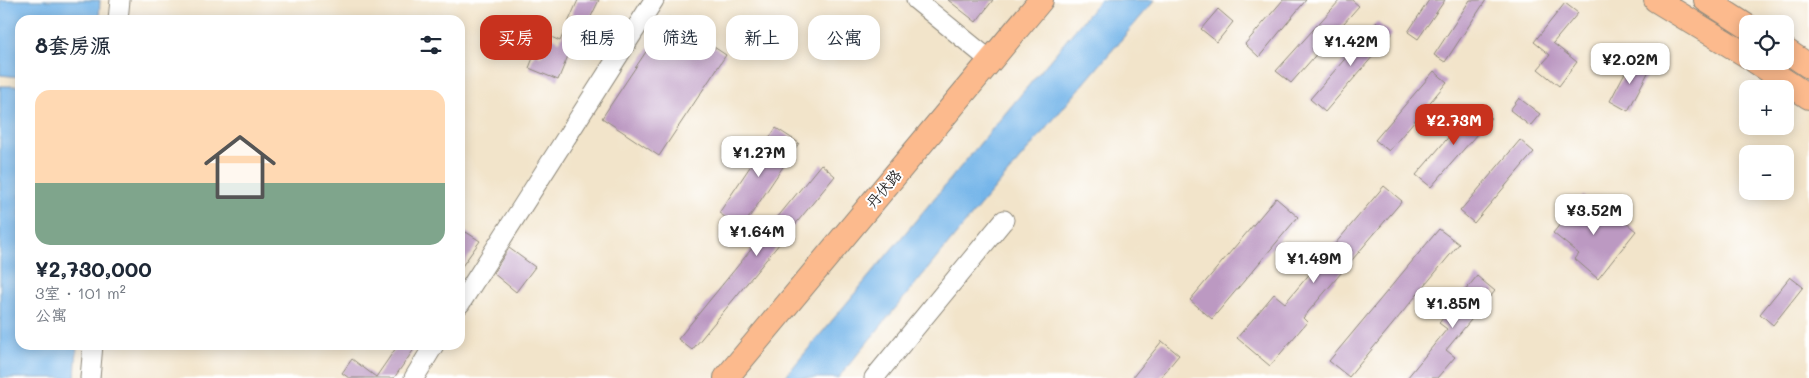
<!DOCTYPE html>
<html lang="zh">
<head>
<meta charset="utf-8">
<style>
	:root { --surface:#fff; --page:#f2f2f3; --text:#1f2937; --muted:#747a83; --accent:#c8321e }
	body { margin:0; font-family:Mali,"LXGW WenKai TC",sans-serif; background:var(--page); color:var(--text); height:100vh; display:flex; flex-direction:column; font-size:19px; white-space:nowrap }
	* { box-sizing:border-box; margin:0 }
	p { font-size:16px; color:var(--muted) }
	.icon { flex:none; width:28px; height:28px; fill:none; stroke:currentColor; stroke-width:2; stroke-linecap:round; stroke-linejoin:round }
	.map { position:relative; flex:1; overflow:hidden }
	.side { position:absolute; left:15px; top:15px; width:450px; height:335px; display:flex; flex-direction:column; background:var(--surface); border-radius:15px; box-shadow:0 2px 12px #0003 }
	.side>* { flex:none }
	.hud { position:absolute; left:480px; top:15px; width:475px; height:45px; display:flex; gap:10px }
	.buttons { position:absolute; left:1739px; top:15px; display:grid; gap:10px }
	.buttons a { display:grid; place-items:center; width:55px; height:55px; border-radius:10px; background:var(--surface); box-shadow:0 2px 12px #0003; font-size:25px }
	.price { position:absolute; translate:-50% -42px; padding:0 11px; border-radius:10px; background:#fff; color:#222; font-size:16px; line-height:32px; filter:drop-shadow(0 1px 2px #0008) }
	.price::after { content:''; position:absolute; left:50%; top:30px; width:15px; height:11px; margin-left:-8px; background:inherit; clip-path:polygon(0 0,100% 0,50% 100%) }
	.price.current { background:var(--accent); color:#fff }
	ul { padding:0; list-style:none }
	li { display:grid; align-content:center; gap:10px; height:265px; padding:0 20px }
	li span { display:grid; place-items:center; height:155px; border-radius:15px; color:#555 }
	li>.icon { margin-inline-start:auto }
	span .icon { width:90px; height:90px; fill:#fffc; stroke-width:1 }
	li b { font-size:21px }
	h2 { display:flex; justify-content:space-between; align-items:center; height:60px; padding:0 20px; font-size:21px }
	.pill { padding:0 18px; border-radius:15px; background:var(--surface); box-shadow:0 2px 12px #0003; font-size:18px; line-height:45px }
	.pill.current { background:var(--accent); color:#fff }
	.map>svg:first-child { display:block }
	.water { fill:#75b5e9; stroke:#50708a }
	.building { fill:#bc99c2 }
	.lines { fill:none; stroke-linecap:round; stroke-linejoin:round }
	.minor-casing { stroke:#8e887a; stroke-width:21 }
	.major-casing { stroke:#8e887a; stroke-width:26 }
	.minor { stroke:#fff; stroke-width:19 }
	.major { stroke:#fcba8d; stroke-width:24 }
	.labels { text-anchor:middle; stroke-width:4; stroke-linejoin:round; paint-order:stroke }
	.street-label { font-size:15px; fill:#2b2b2b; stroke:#fff }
</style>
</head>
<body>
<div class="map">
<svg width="1809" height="378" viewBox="0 0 1809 378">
	<rect width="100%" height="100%" fill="#fff"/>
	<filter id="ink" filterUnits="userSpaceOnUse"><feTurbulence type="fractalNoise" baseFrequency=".02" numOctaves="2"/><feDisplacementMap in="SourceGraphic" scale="10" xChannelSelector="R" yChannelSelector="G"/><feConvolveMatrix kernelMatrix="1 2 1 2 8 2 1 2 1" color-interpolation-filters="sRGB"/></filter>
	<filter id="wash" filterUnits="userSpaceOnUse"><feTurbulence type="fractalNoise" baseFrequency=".0096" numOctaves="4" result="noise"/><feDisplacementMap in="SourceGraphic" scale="20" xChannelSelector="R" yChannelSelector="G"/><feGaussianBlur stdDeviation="1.12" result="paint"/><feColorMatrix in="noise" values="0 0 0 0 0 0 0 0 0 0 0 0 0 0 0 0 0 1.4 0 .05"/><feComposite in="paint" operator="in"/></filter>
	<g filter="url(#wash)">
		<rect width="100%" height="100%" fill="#f2e4ca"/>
		<!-- water -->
		<g class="water">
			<polygon points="0,0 100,0 99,20 20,20 20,77 0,75"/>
			<polygon points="1100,0 1155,0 968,220 838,378 784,378"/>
			<polygon points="0,86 20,86 20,345 77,345 75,378 0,378"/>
		</g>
		<g id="blocks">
			<!-- building -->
			<g class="building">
				<polygon points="578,0 599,0 587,25 616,38 609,49 586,40 583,48 573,44 558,80 529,68 535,53 541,56 549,36 560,41"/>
				<polygon points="948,0 993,0 976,22"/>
				<polygon points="1283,0 1306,0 1259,57 1245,44"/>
				<polygon points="1340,0 1352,0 1359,6 1291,83 1276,71"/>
				<polygon points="1429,0 1445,0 1418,39 1408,32"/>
				<polygon points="1470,0 1486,0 1445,62 1434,55"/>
				<polygon points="1565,3 1578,13 1553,43 1577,62 1559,86 1538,69 1550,55 1534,42"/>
				<polygon points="1218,9 1233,22 1217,42 1201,29"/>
				<polygon points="669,17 726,55 659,156 602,118"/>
				<polygon points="1377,22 1392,34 1325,112 1310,99"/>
				<polygon points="1632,59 1650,69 1628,111 1610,101"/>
				<polygon points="1434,71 1447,82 1389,151 1375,140"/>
				<polygon points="1519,98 1540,114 1530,126 1510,110"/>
				<polygon points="1476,105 1491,118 1431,187 1416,175"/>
				<polygon points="776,128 799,143 742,228 719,213"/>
				<polygon points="1520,140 1534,152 1474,223 1460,211"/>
				<polygon points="821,164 835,176 692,350 678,339"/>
				<polygon points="1384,186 1402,201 1303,318 1307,322 1270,366 1237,338 1274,294 1285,303"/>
				<polygon points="1583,196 1607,215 1608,214 1620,223 1622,220 1636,231 1598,279 1575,259 1579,254 1553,233"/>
				<polygon points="1276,198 1298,217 1212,319 1190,300"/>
				<polygon points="1439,229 1459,244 1349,377 1329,361"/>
				<polygon points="466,232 480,241 460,269 460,240"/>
				<polygon points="509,248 535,267 516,292 493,273"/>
				<polygon points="1477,276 1495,291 1446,350 1455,357 1437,378 1407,378 1447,329 1439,323"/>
				<polygon points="1790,277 1803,287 1773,325 1760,314"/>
				<polygon points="1162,341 1179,355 1160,378 1132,378"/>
				<polygon points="398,345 417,345 394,378 349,378 342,373 352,359 376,377"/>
			</g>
		</g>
	</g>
	<g filter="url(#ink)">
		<use href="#blocks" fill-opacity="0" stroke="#8e887a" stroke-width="1"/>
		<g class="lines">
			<!-- minor casing -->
			<g class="minor-casing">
				<g id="minor">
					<polyline points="916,0 991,61"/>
					<polyline points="118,20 120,0"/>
					<polyline points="460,304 654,0"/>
					<polyline points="90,378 93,345"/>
					<polyline points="414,378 434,345"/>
					<polyline points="874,378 1004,220"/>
				</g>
			</g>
			<!-- major casing -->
			<g class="major-casing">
				<g id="major">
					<polyline points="1656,0 1748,56"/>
					<polyline points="1706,0 1748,27"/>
					<polyline points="1785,50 1809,66"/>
					<polyline points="1755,61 1809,97"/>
					<polyline points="726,378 1041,0"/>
				</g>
			</g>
			<!-- minor -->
			<use href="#minor" class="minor"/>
			<!-- major -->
			<use href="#major" class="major"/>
		</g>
	</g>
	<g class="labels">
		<!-- street labels -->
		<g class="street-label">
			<text transform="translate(884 189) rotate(-50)" y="5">丹伏路</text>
		</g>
	</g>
</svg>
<div class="buttons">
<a><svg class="icon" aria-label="locate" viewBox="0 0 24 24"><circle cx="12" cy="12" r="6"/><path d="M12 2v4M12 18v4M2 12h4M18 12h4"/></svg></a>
<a>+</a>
<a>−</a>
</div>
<b class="price" style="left:1351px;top:67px">¥1.42M</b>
<b class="price" style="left:1630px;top:85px">¥2.02M</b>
<b class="price current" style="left:1454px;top:146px">¥2.73M</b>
<b class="price" style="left:759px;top:178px">¥1.27M</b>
<b class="price" style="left:1594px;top:236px">¥3.52M</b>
<b class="price" style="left:757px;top:257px">¥1.64M</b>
<b class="price" style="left:1314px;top:284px">¥1.49M</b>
<b class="price" style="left:1453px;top:329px">¥1.85M</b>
<div class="hud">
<a class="pill current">买房</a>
<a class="pill">租房</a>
<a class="pill">筛选</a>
<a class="pill">新上</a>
<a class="pill">公寓</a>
</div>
<section class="side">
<h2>8套房源<svg class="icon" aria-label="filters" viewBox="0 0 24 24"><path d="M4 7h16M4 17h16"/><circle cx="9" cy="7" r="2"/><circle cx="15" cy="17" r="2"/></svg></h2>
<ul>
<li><span style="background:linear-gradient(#ffd9b3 60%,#7fa58c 0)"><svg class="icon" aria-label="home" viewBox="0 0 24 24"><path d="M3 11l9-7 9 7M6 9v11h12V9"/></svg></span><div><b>¥2,730,000</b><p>3室 · 101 m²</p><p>公寓</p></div></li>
</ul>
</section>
</div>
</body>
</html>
